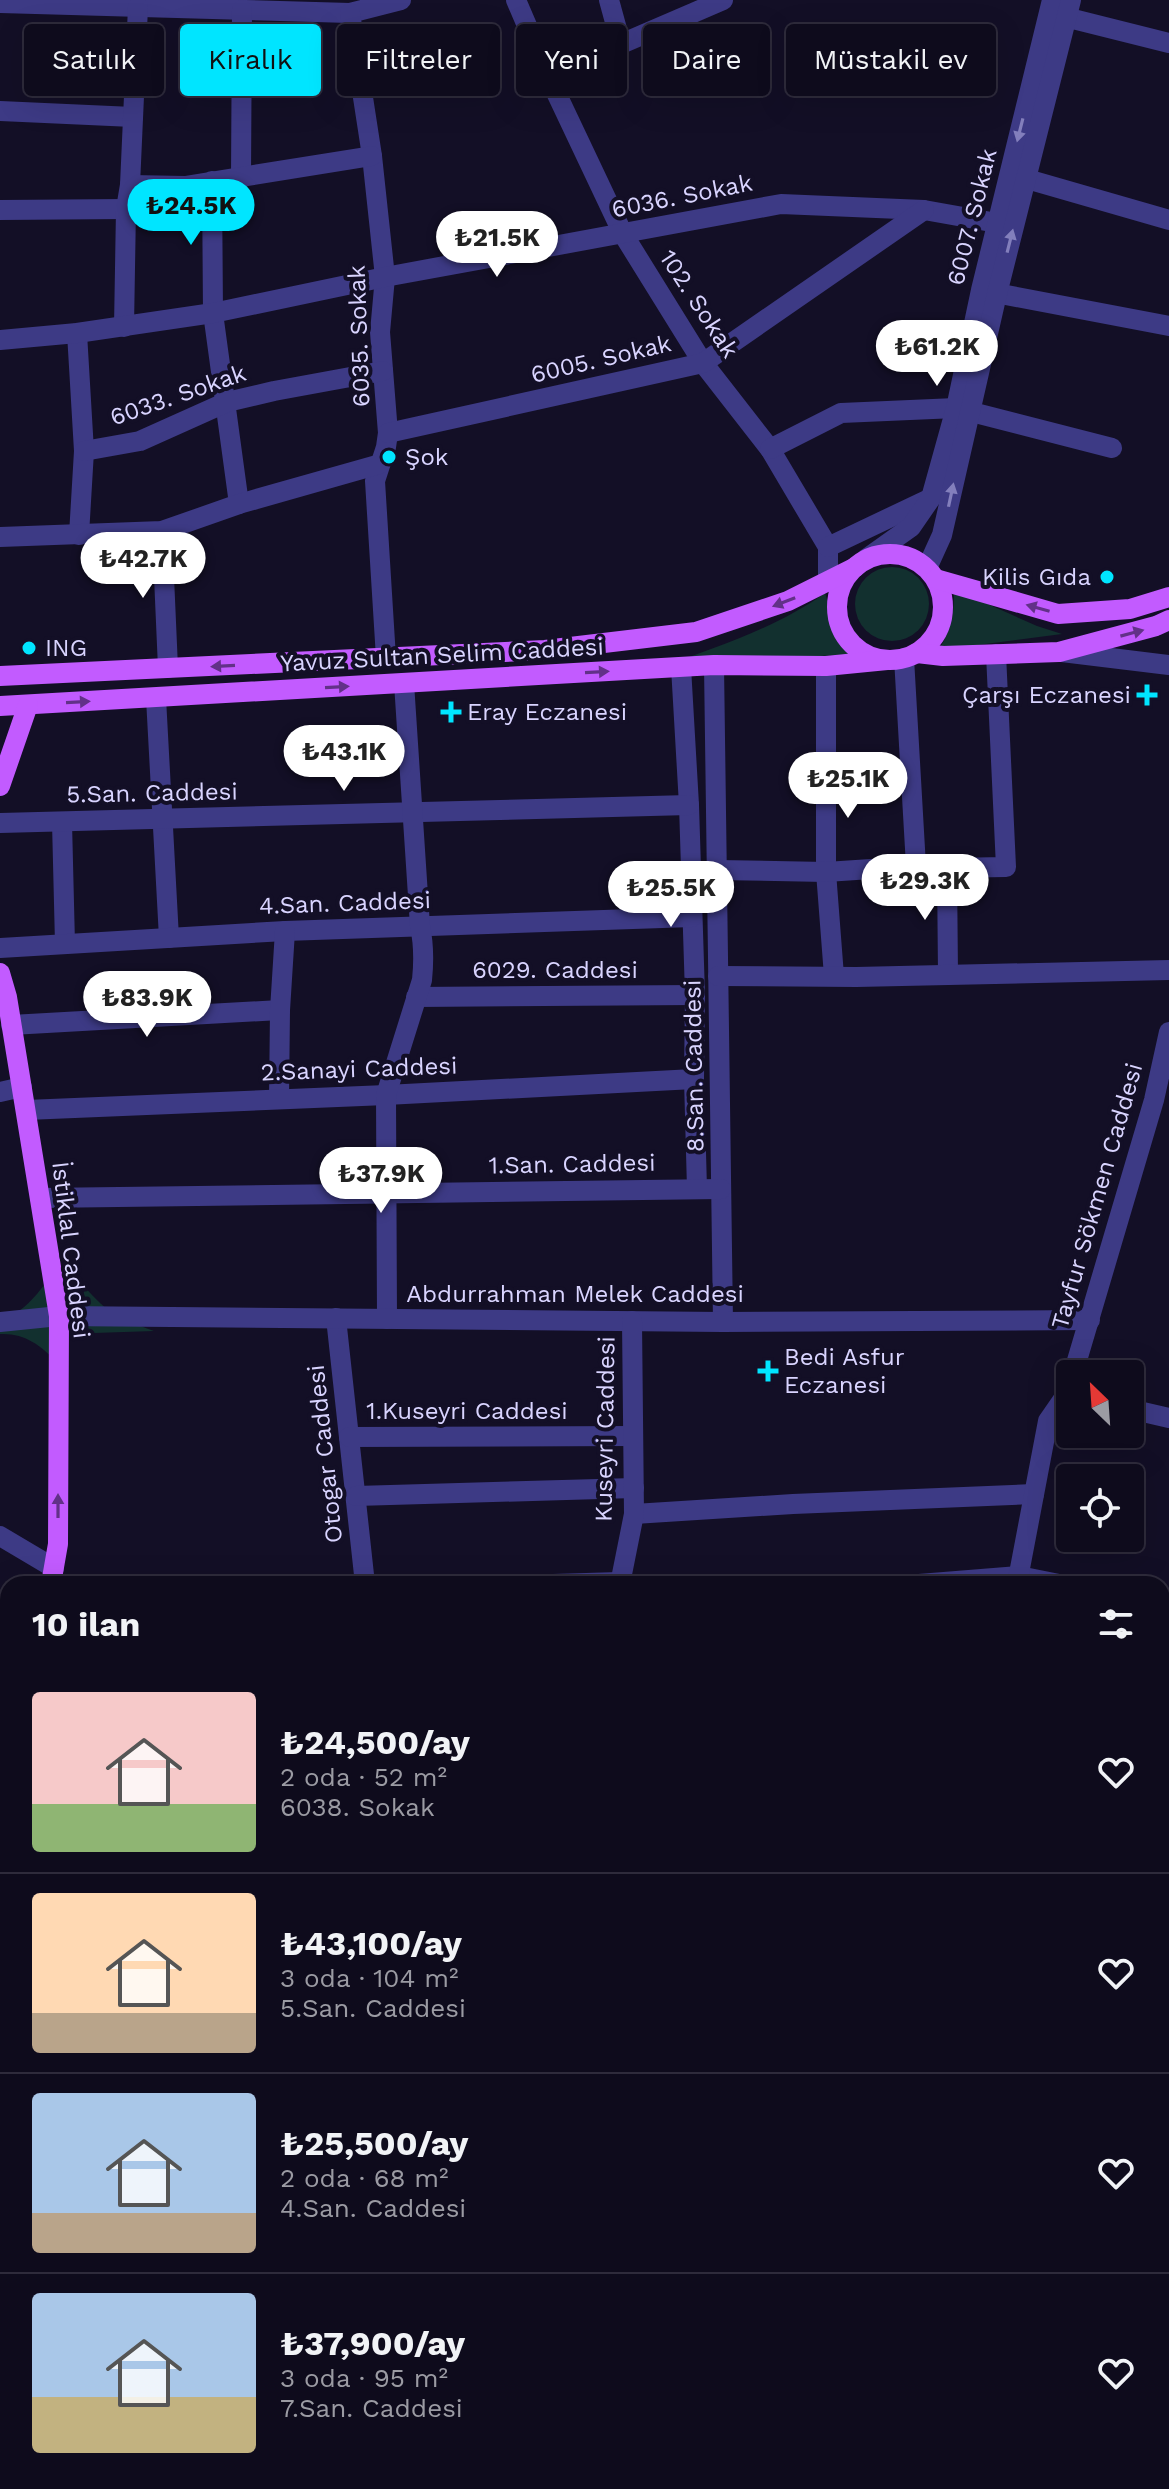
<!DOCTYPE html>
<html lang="tr">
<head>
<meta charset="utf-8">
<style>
	:root { --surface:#0e0b1c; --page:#1c1929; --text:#f1f3f6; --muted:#9b9ba3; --line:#2e2b3b; --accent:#00e5ff }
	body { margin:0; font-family:"Work Sans",sans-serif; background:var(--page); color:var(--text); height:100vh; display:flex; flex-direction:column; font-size:30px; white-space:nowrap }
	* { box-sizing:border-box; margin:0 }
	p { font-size:26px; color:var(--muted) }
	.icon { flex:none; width:44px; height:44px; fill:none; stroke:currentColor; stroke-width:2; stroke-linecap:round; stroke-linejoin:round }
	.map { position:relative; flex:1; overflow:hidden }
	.drawer { position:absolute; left:0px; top:1576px; width:1170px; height:914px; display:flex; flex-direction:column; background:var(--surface); border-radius:24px 24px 0 0; box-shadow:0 8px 32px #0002,0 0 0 2px var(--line) }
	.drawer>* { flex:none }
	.guide { position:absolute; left:24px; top:24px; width:1122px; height:72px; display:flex; gap:16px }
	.needle { width:52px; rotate:335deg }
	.tools { position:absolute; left:1056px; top:1360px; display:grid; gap:16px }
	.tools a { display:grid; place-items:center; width:88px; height:88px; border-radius:8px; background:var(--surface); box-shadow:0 8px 32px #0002,0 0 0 2px var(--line); font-size:40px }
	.price { position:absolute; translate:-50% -68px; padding:0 18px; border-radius:28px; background:#fff; color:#222; font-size:26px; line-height:52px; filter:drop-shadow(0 2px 4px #0008) }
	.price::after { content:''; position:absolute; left:50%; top:48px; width:24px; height:18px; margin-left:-12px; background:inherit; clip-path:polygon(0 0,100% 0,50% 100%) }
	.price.selected { background:var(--accent); color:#111 }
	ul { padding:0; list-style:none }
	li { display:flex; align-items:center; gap:24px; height:200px; padding:0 32px }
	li+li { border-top:2px solid var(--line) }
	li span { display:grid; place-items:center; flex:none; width:224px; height:160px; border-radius:8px; color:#555 }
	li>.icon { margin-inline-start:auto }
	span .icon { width:96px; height:96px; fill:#fffc; stroke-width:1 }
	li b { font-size:34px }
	h2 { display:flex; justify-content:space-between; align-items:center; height:96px; padding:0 32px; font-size:34px }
	.tag { padding:0 28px; border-radius:8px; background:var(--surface); box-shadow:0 8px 32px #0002,0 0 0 2px var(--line); font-size:28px; line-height:72px }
	.tag.selected { background:var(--accent); color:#111 }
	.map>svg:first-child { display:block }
	.grass { fill:#12302f }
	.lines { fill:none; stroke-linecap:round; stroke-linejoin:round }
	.minor { stroke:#3d3a85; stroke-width:20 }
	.major { stroke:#c25bff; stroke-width:20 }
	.oneway { fill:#837fbc }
	.oneway2 { fill:#623188 }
	.poi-dot { fill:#00e5ff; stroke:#130f26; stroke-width:3 }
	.labels { text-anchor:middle; stroke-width:8; stroke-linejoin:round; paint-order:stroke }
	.street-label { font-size:24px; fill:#d9d4ff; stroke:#130f26 }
	.poi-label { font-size:24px; fill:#d9d4ff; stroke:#130f26; text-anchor:start }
</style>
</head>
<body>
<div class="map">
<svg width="1169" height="2489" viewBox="0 0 1169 2489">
	<rect width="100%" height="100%" fill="#130f26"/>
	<!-- grass -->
	<g class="grass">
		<circle cx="892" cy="604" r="37"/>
		<path d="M954 589 1037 626 1062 634 939 650C952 627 954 615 954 589Z"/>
		<path d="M825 593 840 640 850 654 662 667C719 646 776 628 825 593Z"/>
		<path d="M55 1270 57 1362C40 1345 25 1333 0 1334V1323C27 1309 38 1294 55 1270Z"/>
		<path d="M84 1286C109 1315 119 1318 154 1331L94 1333C78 1324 84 1302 84 1286Z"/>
	</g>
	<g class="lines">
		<!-- minor -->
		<g class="minor">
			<polyline points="516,0 552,84 623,234 703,363 770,449 828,547 828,582"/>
			<polyline points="609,0 621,44"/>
			<polyline points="0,3 350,13 401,0"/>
			<polyline points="350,13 372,156 385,277 380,332 388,433 386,447 375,481 386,658"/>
			<polyline points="1057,15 1169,43"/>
			<polyline points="552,84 621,44 723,0"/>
			<polyline points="0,111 133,117"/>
			<polyline points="1013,175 1169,220"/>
			<polyline points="241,176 242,10"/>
			<polyline points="212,181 213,313 239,504"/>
			<polyline points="130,185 185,186 372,156"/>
			<polyline points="0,210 126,209"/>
			<polyline points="985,291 1169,326"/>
			<polyline points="124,327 126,209 130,185 138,7"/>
			<polyline points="77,333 84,451 79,535"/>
			<polyline points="0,340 77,333 213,313 385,277 781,204 924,210 997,223"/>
			<polyline points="388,433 703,363 924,210"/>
			<polyline points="770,449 841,413 956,408 1112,448"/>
			<polyline points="84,451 140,441 227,402 274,391 383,371"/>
			<polyline points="162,531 168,668"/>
			<polyline points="0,537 162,531 239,504 380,464"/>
			<polyline points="828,547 929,499"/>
			<polyline points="866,559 911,527 931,498 956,408 981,290 1052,0"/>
			<polyline points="927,568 942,535 997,294 1071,0"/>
			<polyline points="1062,652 1169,665"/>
			<polyline points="904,658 916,866"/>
			<polyline points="714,665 723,1322"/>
			<polyline points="826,666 826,872 834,976"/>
			<polyline points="681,667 689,805 695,995 694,1079 697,1189"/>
			<polyline points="156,698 169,938"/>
			<polyline points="62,822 65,944"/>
			<polyline points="0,823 689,805"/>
			<polyline points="947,868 948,975"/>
			<polyline points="717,870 826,872 916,866 947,868 1006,867 996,654"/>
			<polyline points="0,948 285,931 692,917"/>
			<polyline points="718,976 856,977 1169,970"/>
			<polyline points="416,997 695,995"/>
			<polyline points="11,1025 280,1010"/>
			<polyline points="0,1092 22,1087"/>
			<polyline points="279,1099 280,1010 285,931"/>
			<polyline points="26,1110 386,1095 694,1079"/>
			<polyline points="40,1198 721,1189"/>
			<polyline points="336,1318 365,1584"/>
			<path d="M387 1319 386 1095 422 980C424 961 424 945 420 926L404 683"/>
			<polyline points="0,1322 59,1316 723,1322 1090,1320"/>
			<polyline points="1073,1374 1154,1100 1169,1032"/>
			<polyline points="1130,1409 1169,1418"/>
			<polyline points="349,1437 633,1436"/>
			<polyline points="356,1496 634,1488"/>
			<polyline points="634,1514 793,1504 1034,1494"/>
			<polyline points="0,1536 54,1568"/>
			<polyline points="553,1584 619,1582 631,1584"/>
			<polyline points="620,1584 634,1514 632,1321"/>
			<polyline points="919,1584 1019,1576 1059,1584"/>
			<polyline points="1017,1584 1048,1421 1066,1395 1070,1383"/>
			<polyline points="1162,1612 1169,1614"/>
			<polyline points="1162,1990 1169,1991"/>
			<polyline points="0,2052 8,2055"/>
			<polyline points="1162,2187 1169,2189"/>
		</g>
		<!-- major -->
		<g class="major">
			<circle cx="890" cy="607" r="53"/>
			<polyline points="936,579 1058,614 1130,609 1169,597"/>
			<polyline points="917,653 943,656 1059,652 1156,626 1169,620"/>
			<polyline points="0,676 545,650 696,632 788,601 854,568"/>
			<polyline points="0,706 714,665 826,666 887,660"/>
			<polyline points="0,786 28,705"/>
			<polyline points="0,973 7,997 59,1316 58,1544 51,1584"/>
			<polyline points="0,1843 8,1804"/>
		</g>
	</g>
	<!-- one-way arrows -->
	<defs><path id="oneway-solid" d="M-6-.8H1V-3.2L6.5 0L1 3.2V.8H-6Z" transform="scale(2)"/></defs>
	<g class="oneway">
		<use href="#oneway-solid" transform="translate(1020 130) rotate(104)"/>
		<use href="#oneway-solid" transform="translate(1010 241) rotate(-76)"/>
		<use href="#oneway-solid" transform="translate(951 495) rotate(-78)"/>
	</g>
	<g class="oneway2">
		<use href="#oneway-solid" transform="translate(784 602) rotate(159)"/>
		<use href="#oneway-solid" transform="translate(1038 608) rotate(-164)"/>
		<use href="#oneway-solid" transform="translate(1132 633) rotate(-15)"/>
		<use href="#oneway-solid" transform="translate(223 666) rotate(177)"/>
		<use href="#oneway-solid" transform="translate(597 672) rotate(-3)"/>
		<use href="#oneway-solid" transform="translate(337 687) rotate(-3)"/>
		<use href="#oneway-solid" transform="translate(78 702) rotate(-3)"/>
		<use href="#oneway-solid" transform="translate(58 1506) rotate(-90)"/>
	</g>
	<!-- markers -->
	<g class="poi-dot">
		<circle cx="389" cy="457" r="8"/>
		<circle cx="1107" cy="577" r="8"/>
		<circle cx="29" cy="648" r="8"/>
		<path d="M1143 683h8v8h8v8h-8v8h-8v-8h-8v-8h8z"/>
		<path d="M447 700h8v8h8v8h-8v8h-8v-8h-8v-8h8z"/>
		<path d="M764 1359h8v8h8v8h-8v8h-8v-8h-8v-8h8z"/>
	</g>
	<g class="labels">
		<!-- street labels -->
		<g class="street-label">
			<text transform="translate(682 196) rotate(-11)" y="8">6036. Sokak</text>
			<text transform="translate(972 217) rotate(-76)" y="8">6007. Sokak</text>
			<text transform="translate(699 304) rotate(57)" y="8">102. Sokak</text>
			<text transform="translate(359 336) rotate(-92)" y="8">6035. Sokak</text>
			<text transform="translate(601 359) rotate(-13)" y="8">6005. Sokak</text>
			<text transform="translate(178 395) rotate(-19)" y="8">6033. Sokak</text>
			<text transform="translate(442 655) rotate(-3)" y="8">Yavuz Sultan Selim Caddesi</text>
			<text transform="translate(152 793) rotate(-1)" y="8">5.San. Caddesi</text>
			<text transform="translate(345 903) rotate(-2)" y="8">4.San. Caddesi</text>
			<text x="555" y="978">6029. Caddesi</text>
			<text transform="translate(694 1066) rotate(-91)" y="8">8.San. Caddesi</text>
			<text transform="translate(359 1069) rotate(-2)" y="8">2.Sanayi Caddesi</text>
			<text transform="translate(572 1164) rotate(-1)" y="8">1.San. Caddesi</text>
			<text transform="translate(1097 1196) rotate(-74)" y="8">Tayfur Sökmen Caddesi</text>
			<text transform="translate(71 1250) rotate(83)" y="8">İstiklal Caddesi</text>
			<text x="575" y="1302">Abdurrahman Melek Caddesi</text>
			<text x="467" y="1419">1.Kuseyri Caddesi</text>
			<text transform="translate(605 1429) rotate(-89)" y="8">Kuseyri Caddesi</text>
			<text transform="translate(325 1454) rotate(-96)" y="8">Otogar Caddesi</text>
		</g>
		<!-- poi labels -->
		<g class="poi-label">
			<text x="405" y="465">Şok</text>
			<text x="1091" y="585" text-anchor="end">Kilis Gıda</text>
			<text x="45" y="656">ING</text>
			<text x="1131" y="703" text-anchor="end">Çarşı Eczanesi</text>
			<text x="467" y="720">Eray Eczanesi</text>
			<text x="784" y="1365">Bedi Asfur<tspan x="784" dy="28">Eczanesi</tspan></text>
		</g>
	</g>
</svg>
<div class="tools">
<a><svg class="needle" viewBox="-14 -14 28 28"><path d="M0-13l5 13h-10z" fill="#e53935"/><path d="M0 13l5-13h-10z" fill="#9b9ba3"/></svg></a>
<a><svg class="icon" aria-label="locate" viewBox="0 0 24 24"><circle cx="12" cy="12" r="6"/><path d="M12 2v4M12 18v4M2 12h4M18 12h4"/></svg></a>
</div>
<b class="price selected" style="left:191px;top:247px">₺24.5K</b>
<b class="price" style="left:497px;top:279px">₺21.5K</b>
<b class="price" style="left:937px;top:388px">₺61.2K</b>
<b class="price" style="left:143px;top:600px">₺42.7K</b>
<b class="price" style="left:344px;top:793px">₺43.1K</b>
<b class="price" style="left:848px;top:820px">₺25.1K</b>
<b class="price" style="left:925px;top:922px">₺29.3K</b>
<b class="price" style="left:671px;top:929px">₺25.5K</b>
<b class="price" style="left:147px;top:1039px">₺83.9K</b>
<b class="price" style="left:381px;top:1215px">₺37.9K</b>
<div class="guide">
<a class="tag">Satılık</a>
<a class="tag selected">Kiralık</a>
<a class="tag">Filtreler</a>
<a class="tag">Yeni</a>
<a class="tag">Daire</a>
<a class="tag">Müstakil ev</a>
</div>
<section class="drawer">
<h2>10 ilan<svg class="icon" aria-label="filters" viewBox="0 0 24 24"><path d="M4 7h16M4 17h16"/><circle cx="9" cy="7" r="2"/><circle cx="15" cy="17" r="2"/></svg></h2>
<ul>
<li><span style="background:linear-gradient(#f6c9c9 70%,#8fb573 0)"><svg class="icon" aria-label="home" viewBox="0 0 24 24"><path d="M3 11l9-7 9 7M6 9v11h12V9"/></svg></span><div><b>₺24,500/ay</b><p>2 oda · 52 m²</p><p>6038. Sokak</p></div><svg class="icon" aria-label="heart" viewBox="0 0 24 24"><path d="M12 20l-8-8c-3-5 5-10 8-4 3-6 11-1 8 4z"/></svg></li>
<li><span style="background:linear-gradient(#ffd9b3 75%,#b9a48a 0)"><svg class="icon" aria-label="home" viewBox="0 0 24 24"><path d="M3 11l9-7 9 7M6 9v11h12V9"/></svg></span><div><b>₺43,100/ay</b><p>3 oda · 104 m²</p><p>5.San. Caddesi</p></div><svg class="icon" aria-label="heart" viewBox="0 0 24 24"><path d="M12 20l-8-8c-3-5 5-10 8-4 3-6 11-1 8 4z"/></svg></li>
<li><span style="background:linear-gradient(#a9c7e8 75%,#b9a48a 0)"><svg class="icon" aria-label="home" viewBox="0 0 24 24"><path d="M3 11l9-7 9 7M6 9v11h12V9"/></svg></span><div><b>₺25,500/ay</b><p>2 oda · 68 m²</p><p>4.San. Caddesi</p></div><svg class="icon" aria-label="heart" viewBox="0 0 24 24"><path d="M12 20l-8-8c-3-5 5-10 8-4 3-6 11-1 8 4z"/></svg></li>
<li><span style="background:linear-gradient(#a9c7e8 65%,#c2b280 0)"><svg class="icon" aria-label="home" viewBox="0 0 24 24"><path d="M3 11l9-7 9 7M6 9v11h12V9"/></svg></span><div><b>₺37,900/ay</b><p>3 oda · 95 m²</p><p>7.San. Caddesi</p></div><svg class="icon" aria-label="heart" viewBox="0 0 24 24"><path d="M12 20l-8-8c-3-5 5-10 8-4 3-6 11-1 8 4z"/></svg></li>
</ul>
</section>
</div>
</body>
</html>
